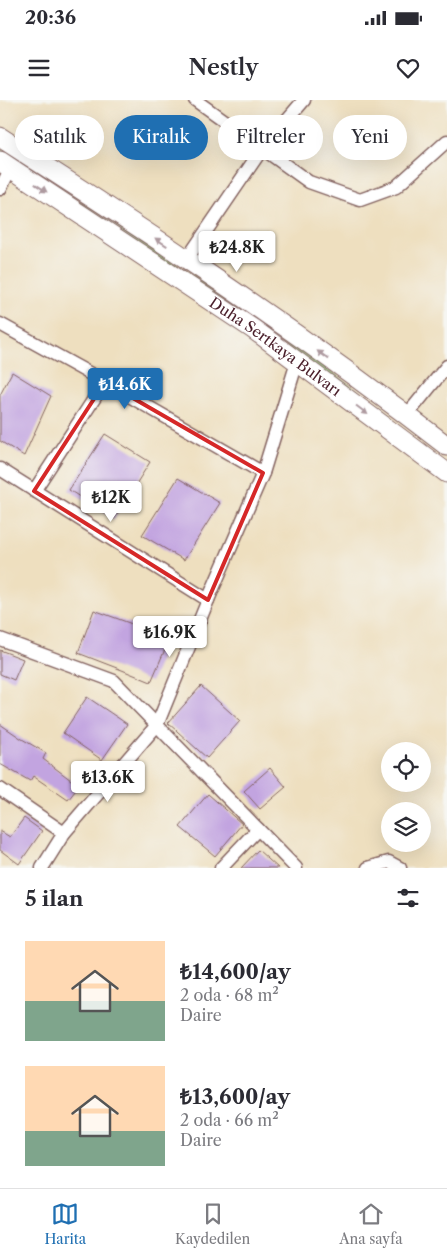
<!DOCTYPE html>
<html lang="tr">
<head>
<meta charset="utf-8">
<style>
	:root { --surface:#fff; --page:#f2f2f3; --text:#2b2b33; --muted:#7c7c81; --line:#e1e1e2; --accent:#1f6fb2 }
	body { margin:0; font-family:"Libre Caslon Text",serif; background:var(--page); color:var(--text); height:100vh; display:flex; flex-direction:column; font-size:19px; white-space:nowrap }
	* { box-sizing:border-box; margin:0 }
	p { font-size:16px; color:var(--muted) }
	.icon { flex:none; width:28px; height:28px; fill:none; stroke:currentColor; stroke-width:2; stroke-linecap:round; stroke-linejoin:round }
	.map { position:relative; height:768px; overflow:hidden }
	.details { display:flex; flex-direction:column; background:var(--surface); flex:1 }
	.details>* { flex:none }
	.hud { position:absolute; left:15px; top:15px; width:418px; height:45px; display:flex; gap:10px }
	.controls { position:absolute; left:381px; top:642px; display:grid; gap:10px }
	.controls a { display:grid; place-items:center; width:50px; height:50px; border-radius:50%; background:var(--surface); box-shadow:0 5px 20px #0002; font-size:25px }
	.price { position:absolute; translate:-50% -42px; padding:0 11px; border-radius:5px; background:#fff; color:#222; font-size:16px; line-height:32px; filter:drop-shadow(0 1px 2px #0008) }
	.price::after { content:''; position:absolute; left:50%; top:30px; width:15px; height:11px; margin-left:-8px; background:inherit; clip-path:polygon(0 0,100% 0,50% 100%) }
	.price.active { background:var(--accent); color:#fff }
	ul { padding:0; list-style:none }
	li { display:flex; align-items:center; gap:15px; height:125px; padding:0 25px }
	li span { display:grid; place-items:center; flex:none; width:140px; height:100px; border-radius:0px; color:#555 }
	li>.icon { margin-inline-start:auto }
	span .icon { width:60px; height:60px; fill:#fffc; stroke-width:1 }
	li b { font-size:21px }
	h2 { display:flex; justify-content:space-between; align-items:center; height:60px; padding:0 25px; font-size:21px }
	.chip { padding:0 18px; border-radius:22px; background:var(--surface); box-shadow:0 5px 20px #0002; font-size:18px; line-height:45px }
	.chip.active { background:var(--accent); color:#fff }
	.status { display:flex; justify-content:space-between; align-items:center; height:35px; padding:0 25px; background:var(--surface); direction:ltr }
	.status svg { height:14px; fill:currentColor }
	header { display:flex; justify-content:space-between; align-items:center; height:65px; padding:0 25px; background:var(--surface); font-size:22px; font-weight:600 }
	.menu { display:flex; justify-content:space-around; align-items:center; height:70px; border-top:1px solid var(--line); background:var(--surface); font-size:14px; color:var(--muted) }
	.menu a { display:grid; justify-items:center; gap:2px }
	.menu .active { color:var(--accent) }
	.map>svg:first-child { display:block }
	.green { fill:#89c478; stroke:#6a7252 }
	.building { fill:#c2a4e0 }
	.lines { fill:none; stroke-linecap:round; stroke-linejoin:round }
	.minor-casing { stroke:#83625f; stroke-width:15 }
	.secondary-casing { stroke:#83625f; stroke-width:21 }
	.minor { stroke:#fff; stroke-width:12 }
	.secondary { stroke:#fff; stroke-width:19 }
	.oneway { fill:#ae9aa0 }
	.marked { fill:none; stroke:#d62828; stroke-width:4; stroke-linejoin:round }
	.labels { text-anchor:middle; stroke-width:4; stroke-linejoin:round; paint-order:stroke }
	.street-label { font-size:15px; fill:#4a1f2b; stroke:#f6f6f2 }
</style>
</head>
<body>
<div class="status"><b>20:36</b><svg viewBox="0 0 49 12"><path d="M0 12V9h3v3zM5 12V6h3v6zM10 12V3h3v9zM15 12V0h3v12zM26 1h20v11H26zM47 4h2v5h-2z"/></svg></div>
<header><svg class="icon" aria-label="menu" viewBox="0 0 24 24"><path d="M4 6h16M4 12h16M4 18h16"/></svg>Nestly<svg class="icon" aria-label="heart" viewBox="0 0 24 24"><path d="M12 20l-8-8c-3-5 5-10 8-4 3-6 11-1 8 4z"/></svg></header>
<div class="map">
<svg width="447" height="768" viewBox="0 0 447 768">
	<rect width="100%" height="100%" fill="#f6f6f2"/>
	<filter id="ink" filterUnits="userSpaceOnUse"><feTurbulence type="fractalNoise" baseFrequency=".02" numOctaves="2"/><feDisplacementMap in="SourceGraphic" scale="10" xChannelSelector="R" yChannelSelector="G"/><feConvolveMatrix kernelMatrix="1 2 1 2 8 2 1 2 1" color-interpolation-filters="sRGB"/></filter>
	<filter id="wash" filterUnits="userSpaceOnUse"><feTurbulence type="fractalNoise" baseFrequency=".0096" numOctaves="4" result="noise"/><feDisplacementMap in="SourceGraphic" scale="20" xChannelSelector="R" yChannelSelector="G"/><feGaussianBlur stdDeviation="1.12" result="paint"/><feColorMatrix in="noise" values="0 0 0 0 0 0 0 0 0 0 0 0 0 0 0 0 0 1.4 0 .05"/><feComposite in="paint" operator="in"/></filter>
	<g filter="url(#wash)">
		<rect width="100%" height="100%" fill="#eedfbf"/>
		<!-- green -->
		<polygon class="green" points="0,48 259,218 392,316 390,319 0,52"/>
		<g id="blocks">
			<!-- building -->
			<g class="building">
				<polygon points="12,272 51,296 24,356 0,341 0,295"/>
				<polygon points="105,334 150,362 114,419 69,390"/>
				<polygon points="178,378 220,403 184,460 142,435"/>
				<polygon points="94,510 132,524 169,540 151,582 122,570 78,553"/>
				<polygon points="0,550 23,559 14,580 0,574"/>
				<polygon points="201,586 240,621 207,658 168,623"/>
				<polygon points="87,597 127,624 102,660 63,633"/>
				<polygon points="0,624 22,639 46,653 43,659 79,686 68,700 33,676 30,681 0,664"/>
				<polygon points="270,668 286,687 260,709 244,691"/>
				<polygon points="208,694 242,724 215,756 180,727"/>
				<polygon points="24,718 42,731 19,764 0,750 0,731 10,737"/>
				<polygon points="258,750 278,768 241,768"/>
			</g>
		</g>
	</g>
	<g filter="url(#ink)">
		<use href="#blocks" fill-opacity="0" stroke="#83625f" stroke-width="1"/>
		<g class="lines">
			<!-- minor casing -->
			<g class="minor-casing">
				<g id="minor">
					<polyline points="195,0 309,82 360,100 396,87 447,41"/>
					<polyline points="0,89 11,68"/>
					<polyline points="187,159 262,49 304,0"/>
					<polyline points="0,224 105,282 263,373"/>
					<polyline points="407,315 447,266"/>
					<polyline points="0,369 208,500"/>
					<polyline points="34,391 105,282"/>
					<polyline points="0,539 114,581 182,651 296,768"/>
					<polyline points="0,689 64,733"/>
					<polyline points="42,768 64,733 157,625 208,500 263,373 297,262"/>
					<polyline points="221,768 258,729"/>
					<polyline points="368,768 389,762 400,768"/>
				</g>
			</g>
			<!-- secondary casing -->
			<g class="secondary-casing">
				<g id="secondary">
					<path d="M0 37C63 78 126 118 188 160 276 219 363 281 447 346"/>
					<path id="s1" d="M0 61 253 229 447 373"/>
				</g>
			</g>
			<!-- minor -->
			<use href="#minor" class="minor"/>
			<!-- secondary -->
			<use href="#secondary" class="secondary"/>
		</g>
		<!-- one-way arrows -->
		<defs><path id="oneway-solid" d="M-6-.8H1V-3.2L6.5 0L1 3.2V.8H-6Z" transform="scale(1.25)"/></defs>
		<g class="oneway">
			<use href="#oneway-solid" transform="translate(41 88) rotate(34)"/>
			<use href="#oneway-solid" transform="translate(161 142) rotate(-147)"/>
			<use href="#oneway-solid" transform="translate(323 255) rotate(-144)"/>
			<use href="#oneway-solid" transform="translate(362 310) rotate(37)"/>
		</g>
	</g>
	<!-- marked area -->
	<path class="marked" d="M105 282 263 373 208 500 34 391Z"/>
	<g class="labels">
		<!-- street labels -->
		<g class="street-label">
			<text dy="5" stroke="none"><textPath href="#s1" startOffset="332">Duha Sertkaya Bulvarı</textPath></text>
		</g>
	</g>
</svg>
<div class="controls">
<a><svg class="icon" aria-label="locate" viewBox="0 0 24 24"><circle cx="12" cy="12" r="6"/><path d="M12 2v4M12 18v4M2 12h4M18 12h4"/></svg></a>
<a><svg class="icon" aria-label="layers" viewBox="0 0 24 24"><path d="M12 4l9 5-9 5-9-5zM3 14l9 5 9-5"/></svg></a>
</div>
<b class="price" style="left:237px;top:173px">₺24.8K</b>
<b class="price active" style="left:125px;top:310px">₺14.6K</b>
<b class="price" style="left:111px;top:423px">₺12K</b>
<b class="price" style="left:170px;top:558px">₺16.9K</b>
<b class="price" style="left:108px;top:703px">₺13.6K</b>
<div class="hud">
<a class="chip">Satılık</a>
<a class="chip active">Kiralık</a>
<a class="chip">Filtreler</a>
<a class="chip">Yeni</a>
</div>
</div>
<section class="details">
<h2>5 ilan<svg class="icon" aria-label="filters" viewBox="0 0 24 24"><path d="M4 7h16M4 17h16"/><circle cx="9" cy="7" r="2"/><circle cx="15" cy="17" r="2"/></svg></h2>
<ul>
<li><span style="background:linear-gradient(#ffd9b3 60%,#7fa58c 0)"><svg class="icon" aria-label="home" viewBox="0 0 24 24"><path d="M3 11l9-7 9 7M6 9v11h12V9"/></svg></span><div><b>₺14,600/ay</b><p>2 oda · 68 m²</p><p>Daire</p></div></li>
<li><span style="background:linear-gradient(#ffd9b3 65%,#7fa58c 0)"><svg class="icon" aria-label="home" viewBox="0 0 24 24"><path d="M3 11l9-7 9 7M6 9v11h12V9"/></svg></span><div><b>₺13,600/ay</b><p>2 oda · 66 m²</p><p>Daire</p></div></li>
</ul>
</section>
<nav class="menu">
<a class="active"><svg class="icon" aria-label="map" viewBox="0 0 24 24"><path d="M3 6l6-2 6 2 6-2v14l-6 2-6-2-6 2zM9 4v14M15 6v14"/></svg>Harita</a>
<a><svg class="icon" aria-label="saved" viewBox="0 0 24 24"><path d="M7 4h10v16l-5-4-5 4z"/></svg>Kaydedilen</a>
<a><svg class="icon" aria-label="home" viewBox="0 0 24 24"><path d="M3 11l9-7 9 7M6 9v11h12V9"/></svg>Ana sayfa</a>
</nav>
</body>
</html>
